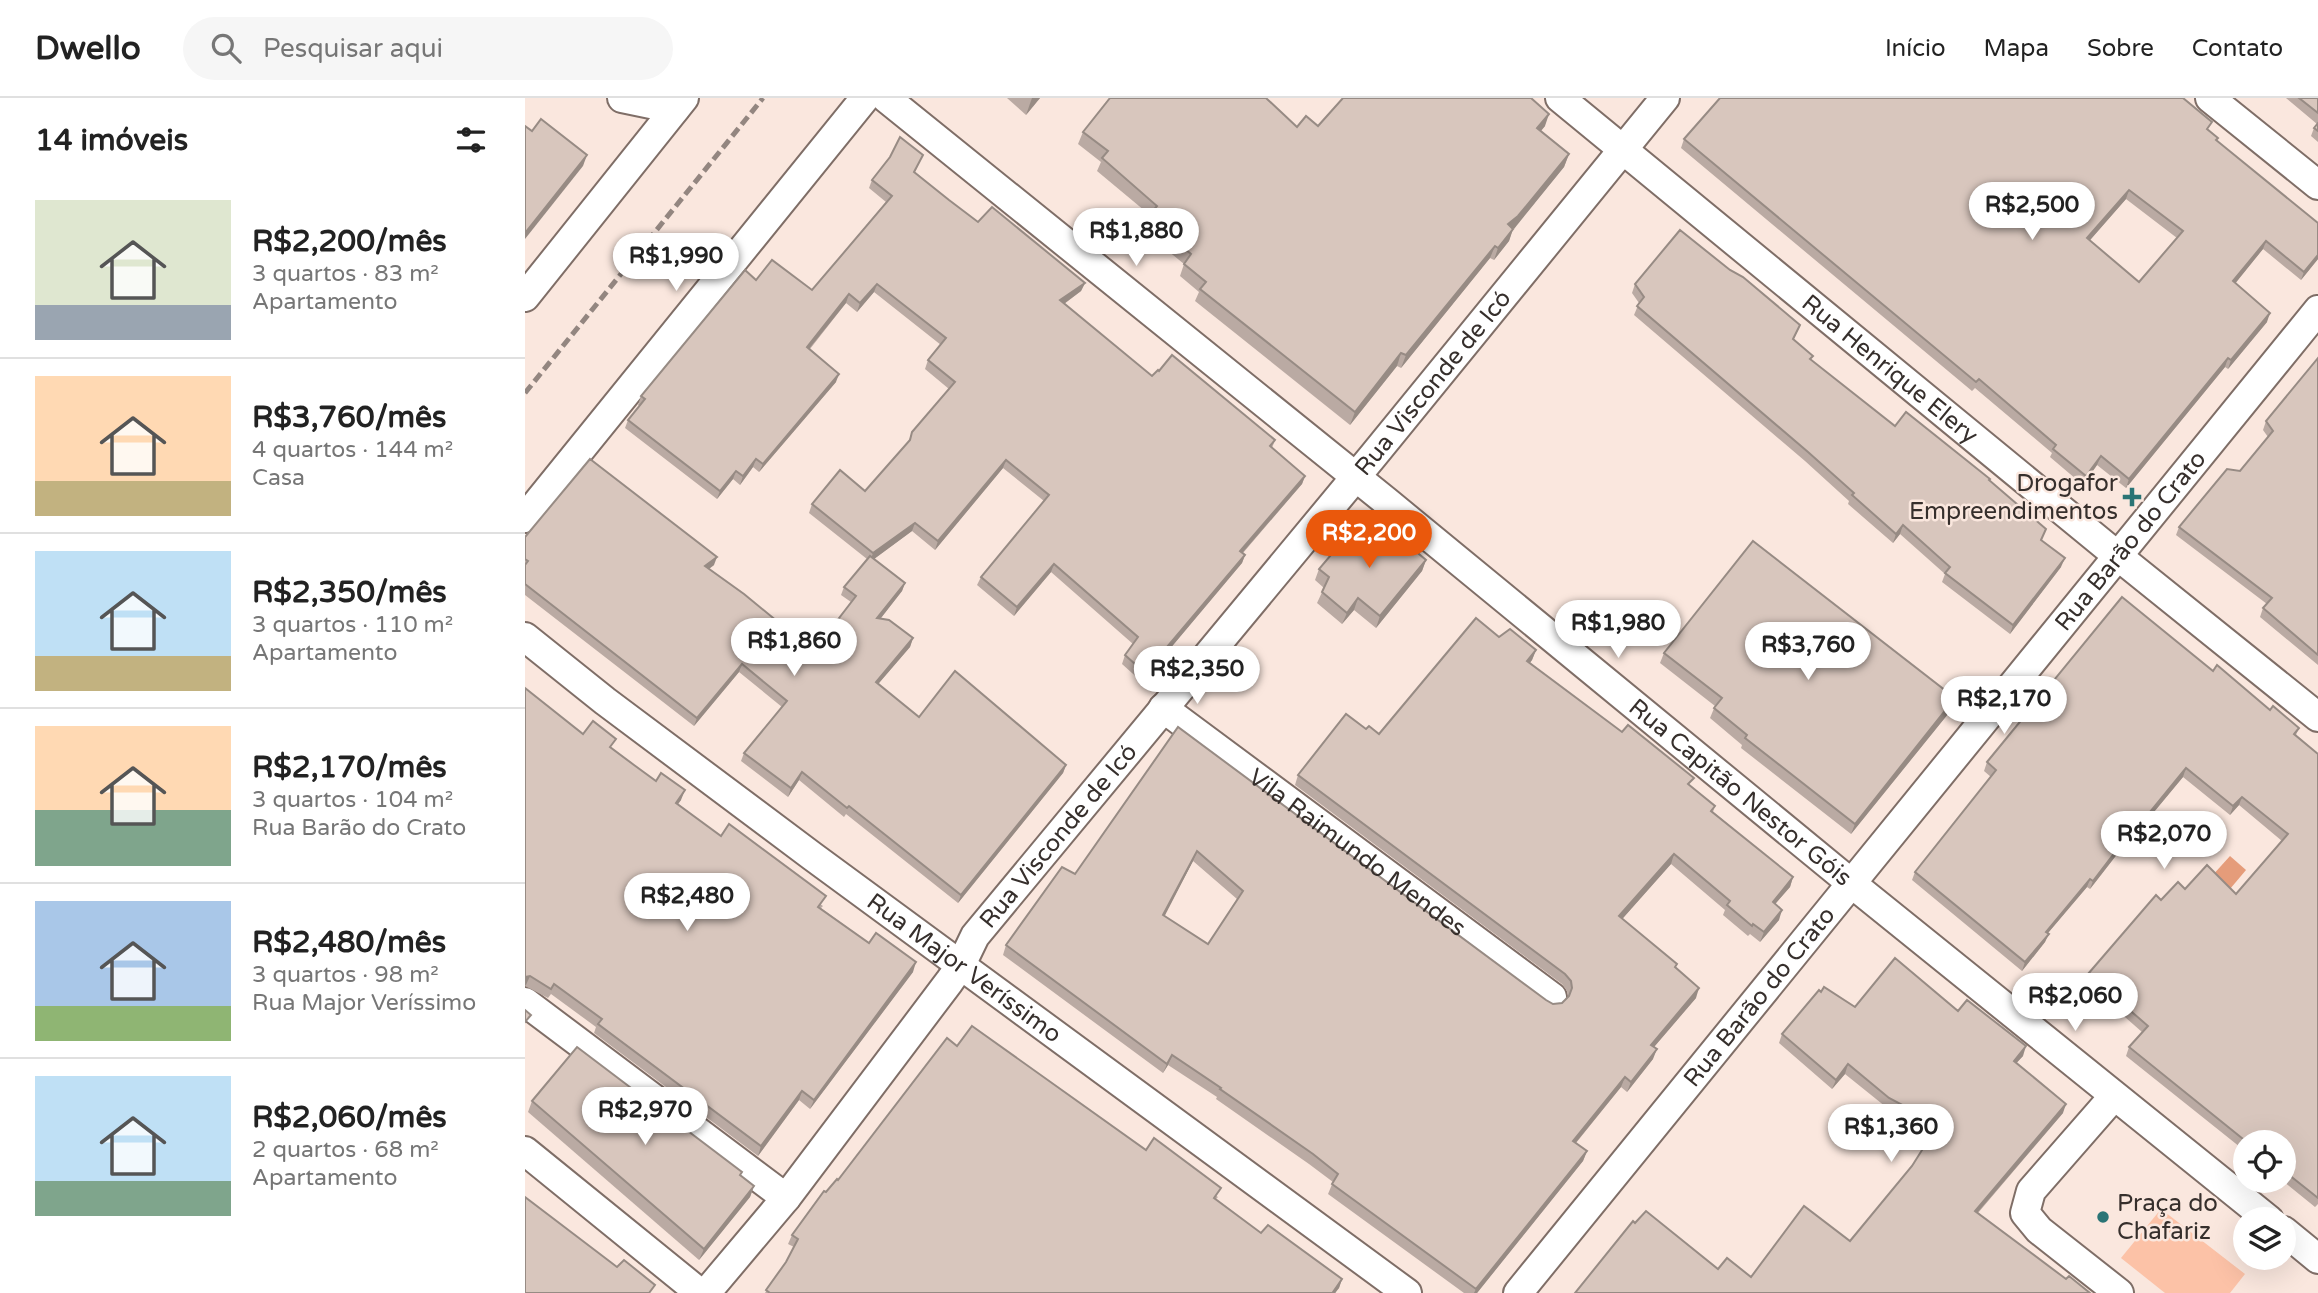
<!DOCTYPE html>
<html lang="pt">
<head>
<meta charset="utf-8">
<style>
	:root { --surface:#fff; --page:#f6f6f6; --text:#222; --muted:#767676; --line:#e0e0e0; --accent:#ea580c }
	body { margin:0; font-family:"Varela Round",sans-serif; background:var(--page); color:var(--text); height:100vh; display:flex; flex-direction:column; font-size:26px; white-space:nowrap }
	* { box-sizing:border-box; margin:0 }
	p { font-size:23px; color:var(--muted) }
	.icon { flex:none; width:38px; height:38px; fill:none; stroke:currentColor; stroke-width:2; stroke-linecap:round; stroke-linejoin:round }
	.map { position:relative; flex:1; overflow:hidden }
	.drawer { display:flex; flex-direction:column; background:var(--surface); width:525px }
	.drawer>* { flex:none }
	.buttons { position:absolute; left:1708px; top:1032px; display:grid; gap:14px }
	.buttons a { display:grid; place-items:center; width:63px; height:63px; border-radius:50%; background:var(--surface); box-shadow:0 7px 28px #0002; font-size:35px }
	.price { position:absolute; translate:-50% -60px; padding:0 16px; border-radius:24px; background:#fff; color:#222; font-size:23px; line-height:46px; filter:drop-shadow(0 2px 4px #0008) }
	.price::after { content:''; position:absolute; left:50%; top:42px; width:21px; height:16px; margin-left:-10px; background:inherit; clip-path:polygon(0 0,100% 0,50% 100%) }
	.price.current { background:var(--accent); color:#fff }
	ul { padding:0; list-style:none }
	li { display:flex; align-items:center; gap:21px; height:175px; padding:0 35px }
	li+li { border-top:2px solid var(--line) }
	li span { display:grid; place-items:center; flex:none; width:196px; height:140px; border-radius:0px; color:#555 }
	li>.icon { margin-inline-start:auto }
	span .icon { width:84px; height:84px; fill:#fffc; stroke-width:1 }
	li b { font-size:30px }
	h2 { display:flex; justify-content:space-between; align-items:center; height:84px; padding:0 35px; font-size:30px }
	header { display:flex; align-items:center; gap:42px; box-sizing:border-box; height:98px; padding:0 35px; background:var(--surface); border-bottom:2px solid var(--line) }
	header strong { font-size:33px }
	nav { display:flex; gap:38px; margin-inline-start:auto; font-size:24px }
	.search { width:490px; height:63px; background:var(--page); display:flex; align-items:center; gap:18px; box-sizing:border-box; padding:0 24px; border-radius:38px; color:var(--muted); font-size:26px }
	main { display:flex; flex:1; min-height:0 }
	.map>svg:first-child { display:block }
	.green { fill:#fcc2a7 }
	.water { fill:#e59c7a }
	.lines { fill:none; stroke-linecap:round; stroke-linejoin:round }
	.minor-casing { stroke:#7f6e67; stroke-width:32 }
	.minor { stroke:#fff; stroke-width:28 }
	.rail { stroke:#938680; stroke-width:5; stroke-dasharray:10 5; stroke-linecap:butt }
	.wall { fill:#baaaa3; fill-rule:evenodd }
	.shaded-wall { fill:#978b84 }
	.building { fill:#d8c6bd; stroke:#978b84; stroke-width:2; fill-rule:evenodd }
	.poi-dot { fill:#2a7475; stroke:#fae7de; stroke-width:2.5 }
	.labels { text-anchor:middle; stroke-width:5; stroke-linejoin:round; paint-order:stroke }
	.street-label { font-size:24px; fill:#362f2c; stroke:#fae7de }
	.poi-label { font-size:24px; fill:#362f2c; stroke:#fae7de; text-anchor:end }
</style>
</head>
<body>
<header>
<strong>Dwello</strong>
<div class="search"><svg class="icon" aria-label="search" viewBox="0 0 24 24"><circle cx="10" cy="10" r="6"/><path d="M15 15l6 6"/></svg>Pesquisar aqui</div>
<nav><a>Início</a><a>Mapa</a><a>Sobre</a><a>Contato</a></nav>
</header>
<main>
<section class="drawer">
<h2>14 imóveis<svg class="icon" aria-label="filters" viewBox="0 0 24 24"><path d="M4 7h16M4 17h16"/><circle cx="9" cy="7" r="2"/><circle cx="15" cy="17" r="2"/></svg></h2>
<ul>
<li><span style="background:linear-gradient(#dfe7d0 75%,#9aa5b1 0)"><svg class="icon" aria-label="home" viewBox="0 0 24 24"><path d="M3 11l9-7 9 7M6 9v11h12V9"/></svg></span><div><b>R$2,200/mês</b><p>3 quartos · 83 m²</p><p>Apartamento</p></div></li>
<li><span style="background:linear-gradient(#ffd9b3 75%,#c2b280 0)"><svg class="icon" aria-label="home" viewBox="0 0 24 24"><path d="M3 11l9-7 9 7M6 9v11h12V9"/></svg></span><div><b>R$3,760/mês</b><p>4 quartos · 144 m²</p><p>Casa</p></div></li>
<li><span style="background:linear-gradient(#bfe0f5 75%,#c2b280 0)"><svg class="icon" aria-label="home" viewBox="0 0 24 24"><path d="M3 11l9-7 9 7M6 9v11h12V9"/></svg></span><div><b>R$2,350/mês</b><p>3 quartos · 110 m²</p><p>Apartamento</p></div></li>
<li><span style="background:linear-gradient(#ffd9b3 60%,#7fa58c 0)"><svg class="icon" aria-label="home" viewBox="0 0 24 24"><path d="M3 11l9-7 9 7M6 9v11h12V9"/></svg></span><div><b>R$2,170/mês</b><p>3 quartos · 104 m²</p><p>Rua Barão do Crato</p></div></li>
<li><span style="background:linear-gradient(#a9c7e8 75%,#8fb573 0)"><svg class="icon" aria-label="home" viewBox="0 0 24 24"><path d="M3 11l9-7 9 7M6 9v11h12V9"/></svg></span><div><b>R$2,480/mês</b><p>3 quartos · 98 m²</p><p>Rua Major Veríssimo</p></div></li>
<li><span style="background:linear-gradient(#bfe0f5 75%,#7fa58c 0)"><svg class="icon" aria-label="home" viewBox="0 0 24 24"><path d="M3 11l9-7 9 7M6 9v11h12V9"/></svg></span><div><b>R$2,060/mês</b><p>2 quartos · 68 m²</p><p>Apartamento</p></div></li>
</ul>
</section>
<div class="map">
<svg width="1793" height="1195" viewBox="0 0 1793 1195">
	<rect width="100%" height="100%" fill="#fae7de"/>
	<!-- green -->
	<polygon class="green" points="1636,1111 1720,1176 1705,1195 1640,1195 1596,1160"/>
	<!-- water -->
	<polygon class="water" points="1705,758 1721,772 1694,804 1677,789"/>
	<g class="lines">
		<!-- minor casing -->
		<g class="minor-casing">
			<g id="minor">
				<polyline points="97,0 150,11"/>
				<path id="s1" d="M361 0 862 404 1326 785 1744 1122"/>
				<path id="s2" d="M1035 0 1594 459 1793 619"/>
				<polyline points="1685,0 1793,87"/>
				<polyline points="0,199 159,0"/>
				<polyline points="0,420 340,0"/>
				<path id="s3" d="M0 539 80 603 287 758 882 1195"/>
				<path id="s4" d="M638 610 1027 899"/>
				<polyline points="0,904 261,1100"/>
				<polyline points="1589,998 1506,1093 1500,1115 1514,1132 1594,1195"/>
				<polyline points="0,1053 175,1195"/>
				<polyline points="1759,1133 1793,1161"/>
				<path id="s5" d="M181 1195 261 1100 424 884 436 867 450 838 848 358 1140 0"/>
				<path id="s6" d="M993 1195 1793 212"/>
			</g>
		</g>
		<!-- minor -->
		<use href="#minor" class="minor"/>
		<!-- rail -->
		<polyline class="rail" points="0,295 238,0"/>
	</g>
	<!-- wall -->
	<g class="wall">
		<polygon points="482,0 515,0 501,17"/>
		<polygon points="1761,0 1793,0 1793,44 1786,38 1789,30 1792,26"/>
		<polygon points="793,28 1020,28 1016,33 1044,56 1039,69 988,131 984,143 969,162 965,160 876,270 872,268 825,327 670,203 674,194 655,178 659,166 626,139 628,134 623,127 626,118 572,73 576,64 553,46 558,34"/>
		<path d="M1684 33 1692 43 1793 125V161L1776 182 1738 151 1710 185 1742 224 1703 271 1700 269 1601 390 1572 367 1558 387 1525 359 1527 355 1450 290 1447 293 1156 50 1159 41ZM1601 101 1652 140 1614 184 1565 142Z"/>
		<polygon points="398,57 390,74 424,102 453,124 560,185 556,193 539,206 627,278 750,342 747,350 780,378 777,386 718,455 720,457 717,465 617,584 597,566 600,557 608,546 526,474 489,518 452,487 456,479 519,403 478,370 410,452 387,433 349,461 380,485 377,493 355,521 388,540 385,549 353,586 394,619 541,667 538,675 433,805 321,716 319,719 274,682 263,699 216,663 219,655 257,609 214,574 169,628 0,497 0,439 189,467 184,471 264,533 294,546 326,504 316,497 319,489 342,461 284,415 287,406 340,393 383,345 387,334 424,291 400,271 403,262 416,247 349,194 332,214 321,205 285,251 311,284 234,374 228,369 215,387 208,381 192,401 100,330 103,322 115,308 113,307 116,298 231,182 287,192 361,104 344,90 347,82"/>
		<polygon points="1205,172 1275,227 1269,241 1286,262 1370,328 1465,381 1464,383 1517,443 1536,469 1485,536 1417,484 1420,476 1375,436 1368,445 1323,406 1324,403 1280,363 1109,217 1114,205 1107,195 1110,186"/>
		<polygon points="1793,260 1793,567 1735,519 1738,510 1742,506 1651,437 1654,429 1715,373 1743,339 1738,332 1741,323"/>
		<polygon points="861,447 901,462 897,473 851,530 829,512 817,526 792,505 799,490 790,482 794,471"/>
		<path d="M974 539 1011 552 1007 562 1005 565 1190 708 1188 714 1268 779 1265 789 1250 806 1254 822 1235 844 1225 836 1223 838 1198 817 1200 812 1146 766 1097 821 1151 870 1171 900 1129 949 1128 961 1102 994 1096 989 1051 1045 1062 1053 1058 1063 952 1195H939L803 1096 808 1084 784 1066 691 1001 692 999 643 967 638 975 478 857 481 847 550 776 653 629 1021 902 1028 906 1037 905 1043 899 1042 893 1037 886 770 687 773 677 841 631 854 636ZM668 763 712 801 683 846 639 818Z"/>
		<polygon points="1139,555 1430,600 1427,611 1326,736 1216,650 1217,647 1185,620 1190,608 1135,565"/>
		<polygon points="1688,573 1745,612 1774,630 1771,637 1793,656 1793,1106 1790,1109 1758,1083 1759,1083 1759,1045 1720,1045 1720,1053 1601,958 1604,949 1617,934 1560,884 1563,876 1636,802 1660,791 1711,796 1757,743 1714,707 1705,717 1658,679 1609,738 1607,737 1565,791 1562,789 1523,835 1520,844 1497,873 1387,782 1390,774 1466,679 1459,673 1462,664"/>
		<polygon points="0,590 58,636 88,651 156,702 153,706 196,738 298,808 296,810 344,845 388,874 285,1011 274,1002 233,1058 69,935 71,929 26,896 23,900 0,888"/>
		<polygon points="1330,909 1433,913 1498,958 1491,965 1538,1015 1453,1115 1541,1181 1565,1195 1050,1195 1193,1171 1226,1179 1325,1143 1387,1068 1399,1049 1377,1030 1381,1020 1361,1009 1320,976 1307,991 1254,945 1257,936"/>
		<polygon points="432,948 621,1052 693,1099 691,1101 736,1135 817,1181 814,1190 810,1195 240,1195 261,1164 269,1149 263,1146 267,1137 301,1094 313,1082"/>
		<polygon points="7,1003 216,1078 229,1088 225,1099 174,1162 3,1014"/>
	</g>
	<!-- shaded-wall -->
	<g class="shaded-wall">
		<polygon points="507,0 515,0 501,17"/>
		<polygon points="1024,16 1020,28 1008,42 1012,30"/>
		<polygon points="1044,56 1039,69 989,131 983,126"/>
		<polygon points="62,57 58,68 0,141 0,135"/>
		<polygon points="1604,92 1601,101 1559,149 1562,140"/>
		<polygon points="988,131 984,143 969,162 973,150"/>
		<polygon points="1741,143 1738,151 1705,192 1708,183"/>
		<polygon points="970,148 965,160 876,270 881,257"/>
		<polygon points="1793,157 1793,161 1776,182 1779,174"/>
		<polygon points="560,185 556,193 532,211 535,202"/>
		<polygon points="352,186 349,194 332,214 335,205"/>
		<polygon points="324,196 321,205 279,257 282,249"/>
		<polygon points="1745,215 1742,224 1703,271 1706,262"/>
		<polygon points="876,255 872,268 825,327 830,314"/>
		<polygon points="1703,260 1700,269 1601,390 1604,381"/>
		<polygon points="314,276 311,284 234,374 238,366"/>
		<polygon points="1576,358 1572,367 1558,387 1561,378"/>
		<polygon points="231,361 228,369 215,387 218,378"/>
		<polygon points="481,362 478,370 410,452 413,443"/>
		<polygon points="211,373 208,381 192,401 195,393"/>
		<polygon points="780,378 777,386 712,461 715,453"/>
		<polygon points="390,425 387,433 345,464 348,455"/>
		<polygon points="1378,427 1375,436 1368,445 1371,436"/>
		<polygon points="720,457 717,465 617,584 620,575"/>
		<polygon points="192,459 189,467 177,476 180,468"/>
		<polygon points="1540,460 1536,469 1485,536 1488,527"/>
		<polygon points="901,462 897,473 851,530 855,518"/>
		<polygon points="529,466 526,474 489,518 492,509"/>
		<polygon points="380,485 377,493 349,529 352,520"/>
		<polygon points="833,500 829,512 817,526 822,515"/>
		<polygon points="388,540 385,549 348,592 351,584"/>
		<polygon points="1011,552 1007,562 998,573 1002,563"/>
		<polygon points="217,566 214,574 169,628 172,620"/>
		<polygon points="1430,600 1427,611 1326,736 1330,726"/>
		<polygon points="541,667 538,675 433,805 436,797"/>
		<polygon points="1661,670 1658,679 1609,738 1612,730"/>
		<polygon points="277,674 274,682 263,699 266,690"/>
		<polygon points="160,692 156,702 147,714 151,705"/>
		<polygon points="1717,699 1714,707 1705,717 1708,708"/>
		<polygon points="1610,728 1607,737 1565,791 1568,783"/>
		<polygon points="672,753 668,763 635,827 638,817"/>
		<polygon points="1149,756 1146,766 1091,828 1094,818"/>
		<polygon points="1268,779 1265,789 1244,813 1248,804"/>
		<polygon points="1565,781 1562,789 1517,842 1521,834"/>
		<polygon points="1257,812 1254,822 1235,844 1239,834"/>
		<polygon points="1524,836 1520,844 1497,873 1500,864"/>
		<polygon points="391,864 388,874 285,1011 289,1002"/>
		<polygon points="5,878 1,887 0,888 0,879"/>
		<polygon points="1174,890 1171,900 1123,956 1126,947"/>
		<polygon points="1501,948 1498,958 1485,972 1489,963"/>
		<polygon points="1132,951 1128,961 1102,994 1106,984"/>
		<polygon points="647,957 643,967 638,975 642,966"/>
		<polygon points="1323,966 1320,976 1307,991 1311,982"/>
		<polygon points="1100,979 1096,989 1044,1053 1048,1043"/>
		<polygon points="277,993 274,1002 233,1058 236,1048"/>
		<polygon points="1541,1006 1538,1015 1446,1122 1450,1113"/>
		<polygon points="1062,1053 1058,1063 952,1195 949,1195 951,1191"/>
		<polygon points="229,1088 225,1099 174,1162 179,1151"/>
		<polygon points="817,1181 814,1190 810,1195 808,1195"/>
	</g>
	<!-- building -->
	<g class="building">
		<polygon points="585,0 741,0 772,29 781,18 793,28 818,0 1006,0 1024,16 1012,30 1044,56 993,118 983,126 988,131 973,150 970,148 881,257 876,255 830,314 675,191 681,184 659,166 666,156 631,127 634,123 627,114 632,108 577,60 583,53 558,34"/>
		<path d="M1195 0H1658L1687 24 1682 31 1693 40 1691 42 1793 125V157L1779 174 1741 143 1708 183 1745 215 1706 262 1703 260 1604 381 1576 358 1561 378 1528 351 1531 347 1454 281 1451 284 1159 41ZM1604 92 1658 133 1614 184 1562 140Z"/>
		<polygon points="1774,0 1793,0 1793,15"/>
		<polygon points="16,21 62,57 0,135 0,28 7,33"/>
		<polygon points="1793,25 1793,33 1789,30"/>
		<polygon points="375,39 398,57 389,74 424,102 453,124 467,109 560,185 535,202 627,278 633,272 634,273 647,257 750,342 745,348 780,378 715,453 720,457 620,575 600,557 613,539 529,466 492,509 456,479 524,397 481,362 413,443 390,425 348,455 287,406 315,372 340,393 385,342 387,334 430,284 403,262 421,240 352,186 335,205 324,196 282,249 314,276 238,366 231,361 218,378 211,373 195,393 103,322 120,301 116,298 220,172 231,182 247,162 287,192 367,98 347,82 365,59"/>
		<polygon points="1155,132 1205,172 1218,179 1275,227 1268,241 1288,258 1285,261 1370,328 1381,314 1465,381 1464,382 1521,431 1516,442 1540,460 1488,527 1420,475 1425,469 1378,427 1371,436 1327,397 1329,395 1283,354 1112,208 1119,199 1110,186"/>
		<polygon points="1793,260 1793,557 1738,510 1747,500 1654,429 1702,371 1715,373 1748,333 1741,323"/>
		<polygon points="65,361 192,459 180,468 219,496 264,533 270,527 294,546 331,498 319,489 345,458 380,485 352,520 364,522 388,540 351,584 394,619 430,573 541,667 436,797 324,708 322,710 277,674 266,690 219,655 262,603 217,566 172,620 0,486 0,467 3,463 0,461 0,439"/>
		<polygon points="833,425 861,447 870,436 901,462 855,518 833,500 822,515 797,494 804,479 794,471"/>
		<polygon points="1228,443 1430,600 1330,726 1220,640 1222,637 1189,610 1197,600 1139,555"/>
		<polygon points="1597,499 1688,573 1692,567 1745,612 1748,608 1774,630 1769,636 1793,656 1793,1100 1759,1073 1759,1045 1723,1045 1604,949 1623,928 1563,876 1631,797 1636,802 1653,784 1660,791 1682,767 1711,796 1763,736 1717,699 1708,708 1661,670 1612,730 1610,728 1568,783 1565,781 1521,834 1524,836 1500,864 1390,774 1471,672 1462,664"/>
		<path d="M951 520 974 539 985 531 1011 552 1002 563 1097 634 1103 627 1169 680 1163 686 1190 708 1186 713 1268 779 1248 804 1257 812 1239 834 1228 826 1227 828 1202 807 1205 803 1149 756 1094 818 1152 866 1150 869 1174 890 1126 947 1132 951 1106 984 1100 979 1048 1043 1062 1053 951 1191 807 1086 813 1076 788 1056 695 991 696 990 647 957 642 966 481 847 537 769 550 776 653 629 1021 902 1028 906 1037 905 1044 898 1047 890 1046 883 1040 876 773 677 821 616 841 631 844 628 854 636ZM672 753 718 793 683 846 638 817Z"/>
		<polygon points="0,590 58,636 68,623 91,641 85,649 109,667 131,683 136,675 160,692 151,705 196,738 204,726 301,798 293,809 344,845 351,835 391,864 289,1002 277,993 236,1048 73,926 77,921 29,886 26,891 5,878 0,879"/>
		<polygon points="1370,860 1433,913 1442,902 1501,948 1489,963 1541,1006 1450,1113 1541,1181 1544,1178 1565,1195 1050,1195 1108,1123 1110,1125 1121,1113 1193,1171 1202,1160 1226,1179 1279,1108 1325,1143 1387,1068 1404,1041 1380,1021 1387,1012 1364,1000 1323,966 1311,982 1257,936 1294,892 1296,894 1299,889 1330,909"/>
		<polygon points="0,912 6,917 0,924"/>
		<polygon points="447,928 621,1052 629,1040 696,1090 689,1100 736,1135 743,1127 817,1181 808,1194 810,1195 245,1195 241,1192 261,1164 273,1141 267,1137 299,1093 301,1094 312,1081 313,1082 422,940 432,948"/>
		<polygon points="52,949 217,1074 215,1077 229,1088 179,1151 7,1003"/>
		<polygon points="0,1099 92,1169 99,1162 130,1187 124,1195 0,1195"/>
	</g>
	<!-- markers -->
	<g class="poi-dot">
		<path d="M1603.5 388.5h7v7h7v7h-7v7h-7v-7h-7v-7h7z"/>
		<circle cx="1578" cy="1119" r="7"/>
	</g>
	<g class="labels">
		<!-- street labels -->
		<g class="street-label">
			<text dy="8" stroke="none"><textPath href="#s2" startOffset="427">Rua Henrique Elery</textPath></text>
			<text dy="8" stroke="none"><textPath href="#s5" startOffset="1166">Rua Visconde de Icó</textPath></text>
			<text dy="8" stroke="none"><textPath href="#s6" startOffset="970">Rua Barão do Crato</textPath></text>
			<text dy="8" stroke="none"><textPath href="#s1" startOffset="1101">Rua Capitão Nestor Góis</textPath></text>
			<text dy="8" stroke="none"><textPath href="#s5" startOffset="578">Rua Visconde de Icó</textPath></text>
			<text dy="8" stroke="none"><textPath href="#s4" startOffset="242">Vila Raimundo Mendes</textPath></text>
			<text dy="8" stroke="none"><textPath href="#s3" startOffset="550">Rua Major Veríssimo</textPath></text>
			<text dy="8" stroke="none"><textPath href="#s6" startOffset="382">Rua Barão do Crato</textPath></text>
		</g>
		<!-- poi labels -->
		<g class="poi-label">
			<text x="1593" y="393">Drogafor<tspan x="1593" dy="28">Empreendimentos</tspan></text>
			<text x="1592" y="1113" text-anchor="start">Praça do<tspan x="1592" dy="28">Chafariz</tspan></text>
		</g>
	</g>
</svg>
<div class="buttons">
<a><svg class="icon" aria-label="locate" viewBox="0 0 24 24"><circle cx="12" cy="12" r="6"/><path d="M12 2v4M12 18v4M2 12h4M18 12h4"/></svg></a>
<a><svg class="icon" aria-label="layers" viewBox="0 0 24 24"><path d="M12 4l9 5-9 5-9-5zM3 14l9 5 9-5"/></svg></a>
</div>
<b class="price" style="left:1507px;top:144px">R$2,500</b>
<b class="price" style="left:611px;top:170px">R$1,880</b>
<b class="price" style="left:151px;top:195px">R$1,990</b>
<b class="price current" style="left:844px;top:472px">R$2,200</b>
<b class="price" style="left:1093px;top:562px">R$1,980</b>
<b class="price" style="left:269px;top:580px">R$1,860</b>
<b class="price" style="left:1283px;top:584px">R$3,760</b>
<b class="price" style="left:672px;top:608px">R$2,350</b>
<b class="price" style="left:1479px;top:638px">R$2,170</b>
<b class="price" style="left:1639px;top:773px">R$2,070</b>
<b class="price" style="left:162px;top:835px">R$2,480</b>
<b class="price" style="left:1550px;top:935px">R$2,060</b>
<b class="price" style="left:120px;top:1049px">R$2,970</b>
<b class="price" style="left:1366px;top:1066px">R$1,360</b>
</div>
</main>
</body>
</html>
